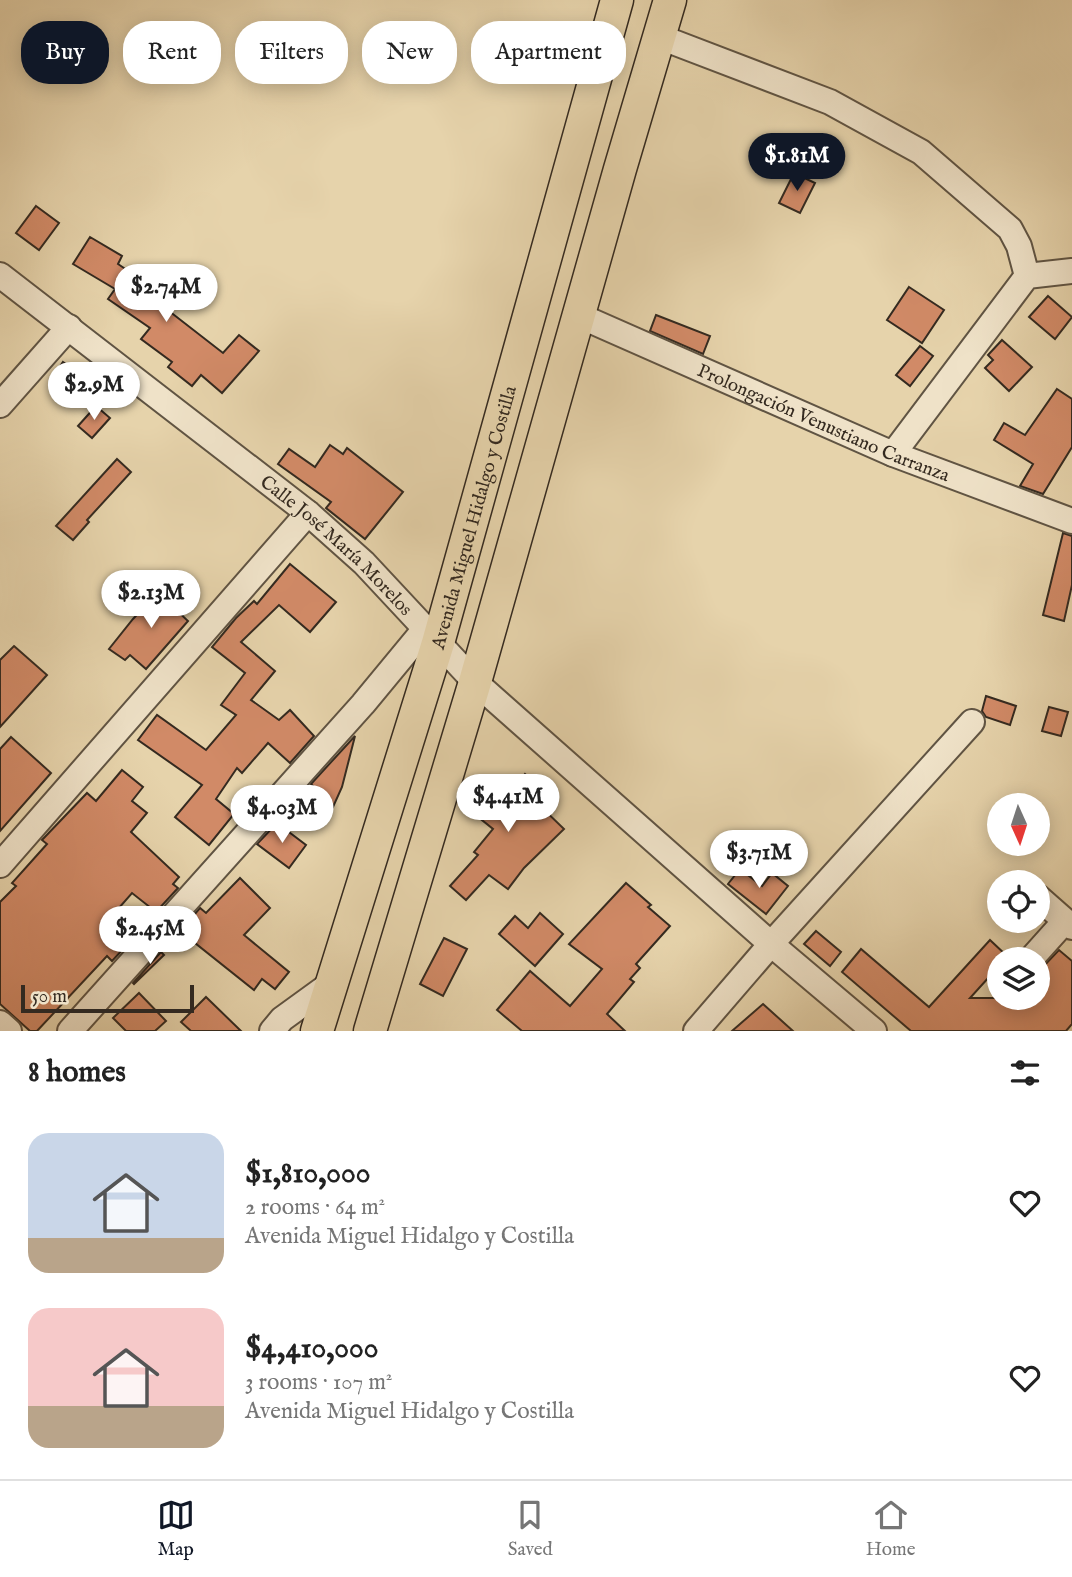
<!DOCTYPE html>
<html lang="en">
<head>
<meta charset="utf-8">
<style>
	:root { --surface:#fff; --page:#f2f2f2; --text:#222; --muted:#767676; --line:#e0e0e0; --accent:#111827 }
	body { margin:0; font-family:"IM FELL English",serif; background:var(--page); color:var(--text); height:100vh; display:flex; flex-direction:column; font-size:26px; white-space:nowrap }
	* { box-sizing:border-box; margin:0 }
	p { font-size:23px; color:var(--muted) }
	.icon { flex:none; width:38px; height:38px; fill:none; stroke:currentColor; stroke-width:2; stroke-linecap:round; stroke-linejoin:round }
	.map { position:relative; height:1031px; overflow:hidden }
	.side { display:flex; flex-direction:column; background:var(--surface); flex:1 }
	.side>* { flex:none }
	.banner { position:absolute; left:21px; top:21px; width:700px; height:63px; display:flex; gap:14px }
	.needle { width:46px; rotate:177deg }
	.buttons { position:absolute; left:987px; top:793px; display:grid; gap:14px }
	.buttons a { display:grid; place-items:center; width:63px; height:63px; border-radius:50%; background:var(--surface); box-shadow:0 4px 18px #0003; font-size:35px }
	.scale { position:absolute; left:21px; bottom:18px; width:173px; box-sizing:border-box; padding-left:7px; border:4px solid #342a20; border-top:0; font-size:19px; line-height:24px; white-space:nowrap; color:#342a20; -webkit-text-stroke:5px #efe2c8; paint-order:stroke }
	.price { position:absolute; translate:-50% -60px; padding:0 16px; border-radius:24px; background:#fff; color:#222; font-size:23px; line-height:46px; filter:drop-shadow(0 2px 4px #0008) }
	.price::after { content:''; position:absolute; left:50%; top:42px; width:21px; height:16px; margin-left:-10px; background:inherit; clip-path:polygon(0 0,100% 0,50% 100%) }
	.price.on { background:var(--accent); color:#fff }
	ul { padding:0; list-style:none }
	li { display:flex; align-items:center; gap:21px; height:175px; padding:0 28px }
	li span { display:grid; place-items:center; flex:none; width:196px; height:140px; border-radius:21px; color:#555 }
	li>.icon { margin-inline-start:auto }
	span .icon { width:84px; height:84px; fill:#fffc; stroke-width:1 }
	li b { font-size:30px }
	h2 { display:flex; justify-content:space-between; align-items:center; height:84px; padding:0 28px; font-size:30px }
	.tag { padding:0 24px; border-radius:28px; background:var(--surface); box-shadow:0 4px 18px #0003; font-size:24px; line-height:63px }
	.tag.on { background:var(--accent); color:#fff }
	.dock { display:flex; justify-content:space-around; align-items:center; height:98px; border-top:2px solid var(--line); background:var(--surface); font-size:19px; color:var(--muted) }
	.dock a { display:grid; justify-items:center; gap:4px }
	.dock .on { color:var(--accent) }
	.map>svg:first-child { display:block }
	.building { fill:#d18a67; stroke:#342a20; stroke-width:2 }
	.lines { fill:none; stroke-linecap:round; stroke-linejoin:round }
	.minor-casing { stroke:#605443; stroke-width:28 }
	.major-casing { stroke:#342a20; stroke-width:35 }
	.minor { stroke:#efe2c8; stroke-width:24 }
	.major { stroke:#e6d3ab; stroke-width:32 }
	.labels { text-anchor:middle; stroke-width:5; stroke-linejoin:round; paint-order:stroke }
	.street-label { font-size:19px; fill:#342a20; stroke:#efe2c8 }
</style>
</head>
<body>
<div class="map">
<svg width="1072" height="1031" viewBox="0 0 1072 1031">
	<rect width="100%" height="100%" fill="#e6d3ab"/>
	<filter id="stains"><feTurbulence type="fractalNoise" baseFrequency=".00286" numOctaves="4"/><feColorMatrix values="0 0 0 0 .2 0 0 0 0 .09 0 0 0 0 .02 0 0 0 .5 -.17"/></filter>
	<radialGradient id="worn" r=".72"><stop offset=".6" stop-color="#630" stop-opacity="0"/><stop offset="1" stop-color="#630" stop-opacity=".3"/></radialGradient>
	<!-- building -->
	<g class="building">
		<polygon points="794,173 815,183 800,213 779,203"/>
		<polygon points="36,206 59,223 39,250 16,233"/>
		<polygon points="90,237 122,256 118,264 146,283 142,290 223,353 239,335 259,351 222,393 201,375 192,386 168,367 172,362 141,339 150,328 108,299 115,289 73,264"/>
		<polygon points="909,287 944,310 922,343 887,320"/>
		<polygon points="1048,296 1072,317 1055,339 1029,317"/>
		<polygon points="656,315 710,336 703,354 650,331"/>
		<polygon points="1002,340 1032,367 1009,391 985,368 993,360 988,355"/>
		<polygon points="920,346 933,356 910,386 896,375"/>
		<polygon points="63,362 80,373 70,388 53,377"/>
		<polygon points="1057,389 1072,399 1072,447 1043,494 1020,486 1033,464 994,440 1004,423 1025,435"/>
		<polygon points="96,406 110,418 92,438 78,426"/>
		<polygon points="330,445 343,454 347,448 403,492 365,539 326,508 331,502 278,464 289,449 315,467"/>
		<polygon points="117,459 131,472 87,520 89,522 73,540 56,526"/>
		<polygon points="1063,533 1072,536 1072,585 1064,621 1043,615"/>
		<polygon points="290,564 336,602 310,632 279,605 241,642 275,671 251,700 279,720 290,710 314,736 290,763 268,743 242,773 237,768 216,799 234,814 209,845 175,817 202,785 138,740 157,715 206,750 236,715 221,705 245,673 212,647 236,618 254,601 257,604"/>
		<polygon points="164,586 178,599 172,606 188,621 146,669 130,655 125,660 109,649 133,619"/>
		<polygon points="14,646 47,675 0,727 0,660"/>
		<polygon points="986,696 1016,706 1010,725 986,717 982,711"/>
		<polygon points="1049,707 1068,712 1061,736 1042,731"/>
		<polygon points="355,736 342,787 333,807 311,784"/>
		<polygon points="11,737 51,773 0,831 0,749"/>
		<polygon points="122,770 143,787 132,801 147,813 131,832 179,877 173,884 178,888 156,912 132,893 118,909 140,931 112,961 107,956 37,1031 30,1031 0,1004 0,902 16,886 12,883 47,844 42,840 87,793 96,801"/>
		<polygon points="525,774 546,791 537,803 564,829 524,868 508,889 489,875 466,900 450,886 478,855 474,852 493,829 467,808 491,778 510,793"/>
		<polygon points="277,823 306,845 289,868 257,844"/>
		<polygon points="740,869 762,886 772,873 788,886 766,914 728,884"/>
		<polygon points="240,878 270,908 244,935 289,972 275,989 262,979 254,990 180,931 200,908 206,913"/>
		<polygon points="626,883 651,905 648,907 670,926 636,964 640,968 630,979 634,982 607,1014 625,1031 522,1031 497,1010 530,971 570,1006 602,969 569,944"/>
		<polygon points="540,913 563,934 535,966 499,934 515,916 528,928"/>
		<polygon points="816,931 841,952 830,966 804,944"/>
		<polygon points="444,938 467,949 443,996 420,984"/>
		<polygon points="990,940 1008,957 999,959 999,966 970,998 1038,998 1038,972 1059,950 1072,961 1072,1024 1066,1031 911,1031 842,972 861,949 929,1007"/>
		<polygon points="161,952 164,955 134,984 133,983"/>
		<polygon points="139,993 166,1021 155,1031 126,1031 113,1018"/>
		<polygon points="206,997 241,1031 191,1031 181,1022"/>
		<polygon points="763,1004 793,1031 732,1031"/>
	</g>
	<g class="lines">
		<!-- minor casing -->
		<g class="minor-casing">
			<g id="minor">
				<polyline points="660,37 830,102 921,152 1010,229 1019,246 1027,276"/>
				<path id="s1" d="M0 275 308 513 364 563 475 682 771 944 874 1031"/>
				<path id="s2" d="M580 316 893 454 1072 521"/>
				<polyline points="0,405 69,327"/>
				<polyline points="893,454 1027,276 1072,271"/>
				<polyline points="0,865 308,513"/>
				<polyline points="1038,897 1072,927"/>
				<polyline points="1031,959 1065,921"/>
				<polyline points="0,1023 9,1031"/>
				<polyline points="70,1031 363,704 425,629"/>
				<polyline points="272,1031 282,1019 333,982"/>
				<polyline points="696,1031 771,944 972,722"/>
			</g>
		</g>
		<!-- major casing -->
		<g class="major-casing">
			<g id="major">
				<path id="s3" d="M317 1031 438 643 617 0"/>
				<polyline points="370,1031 475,682 620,169 670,0"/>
			</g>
		</g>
		<!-- minor -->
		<use href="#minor" class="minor"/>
		<!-- major -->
		<use href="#major" class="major"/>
	</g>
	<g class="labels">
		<!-- street labels -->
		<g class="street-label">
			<text dy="7" stroke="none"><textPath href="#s2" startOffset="266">Prolongación Venustiano Carranza</textPath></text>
			<text dy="7" stroke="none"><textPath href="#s3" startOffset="537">Avenida Miguel Hidalgo y Costilla</textPath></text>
			<text dy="7" stroke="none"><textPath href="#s1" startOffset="432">Calle José María Morelos</textPath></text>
		</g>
	</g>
	<rect width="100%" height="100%" filter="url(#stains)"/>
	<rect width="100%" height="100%" fill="url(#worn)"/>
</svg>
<div class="buttons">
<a><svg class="needle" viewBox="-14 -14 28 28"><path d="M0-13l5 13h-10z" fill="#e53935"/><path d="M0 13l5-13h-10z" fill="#767676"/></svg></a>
<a><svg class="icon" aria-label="locate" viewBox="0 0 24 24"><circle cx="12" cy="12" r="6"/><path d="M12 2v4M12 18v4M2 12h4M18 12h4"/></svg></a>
<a><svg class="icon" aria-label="layers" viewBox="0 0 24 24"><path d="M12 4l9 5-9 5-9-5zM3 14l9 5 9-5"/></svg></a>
</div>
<div class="scale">50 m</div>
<b class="price on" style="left:797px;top:193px">$1.81M</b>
<b class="price" style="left:166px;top:324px">$2.74M</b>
<b class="price" style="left:94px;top:422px">$2.9M</b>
<b class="price" style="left:151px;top:630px">$2.13M</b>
<b class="price" style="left:508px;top:834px">$4.41M</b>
<b class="price" style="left:282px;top:845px">$4.03M</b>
<b class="price" style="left:759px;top:890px">$3.71M</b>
<b class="price" style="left:150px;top:966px">$2.45M</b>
<div class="banner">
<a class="tag on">Buy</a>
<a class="tag">Rent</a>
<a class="tag">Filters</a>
<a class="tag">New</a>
<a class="tag">Apartment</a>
</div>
</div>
<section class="side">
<h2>8 homes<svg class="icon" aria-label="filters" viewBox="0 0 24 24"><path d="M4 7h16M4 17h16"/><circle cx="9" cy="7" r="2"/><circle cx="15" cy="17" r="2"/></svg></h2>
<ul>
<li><span style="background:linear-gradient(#c9d6e8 75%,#b9a48a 0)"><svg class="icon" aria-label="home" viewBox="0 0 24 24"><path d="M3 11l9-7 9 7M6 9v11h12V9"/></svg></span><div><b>$1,810,000</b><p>2 rooms · 64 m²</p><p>Avenida Miguel Hidalgo y Costilla</p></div><svg class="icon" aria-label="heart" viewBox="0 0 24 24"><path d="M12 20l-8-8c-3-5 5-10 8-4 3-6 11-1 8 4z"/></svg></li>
<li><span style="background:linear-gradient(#f6c9c9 70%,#b9a48a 0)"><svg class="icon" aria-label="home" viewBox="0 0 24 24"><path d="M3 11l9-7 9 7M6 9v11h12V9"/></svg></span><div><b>$4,410,000</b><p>3 rooms · 107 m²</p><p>Avenida Miguel Hidalgo y Costilla</p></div><svg class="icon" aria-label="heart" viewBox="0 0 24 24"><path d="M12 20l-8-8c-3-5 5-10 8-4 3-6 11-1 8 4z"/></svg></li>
</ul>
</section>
<nav class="dock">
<a class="on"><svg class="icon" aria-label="map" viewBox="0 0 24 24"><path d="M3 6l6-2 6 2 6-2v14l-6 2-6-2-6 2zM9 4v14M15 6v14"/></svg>Map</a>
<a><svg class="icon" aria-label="saved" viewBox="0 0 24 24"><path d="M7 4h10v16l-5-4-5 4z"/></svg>Saved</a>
<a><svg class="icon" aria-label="home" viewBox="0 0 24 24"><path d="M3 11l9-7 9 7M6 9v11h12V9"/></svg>Home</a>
</nav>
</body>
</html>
